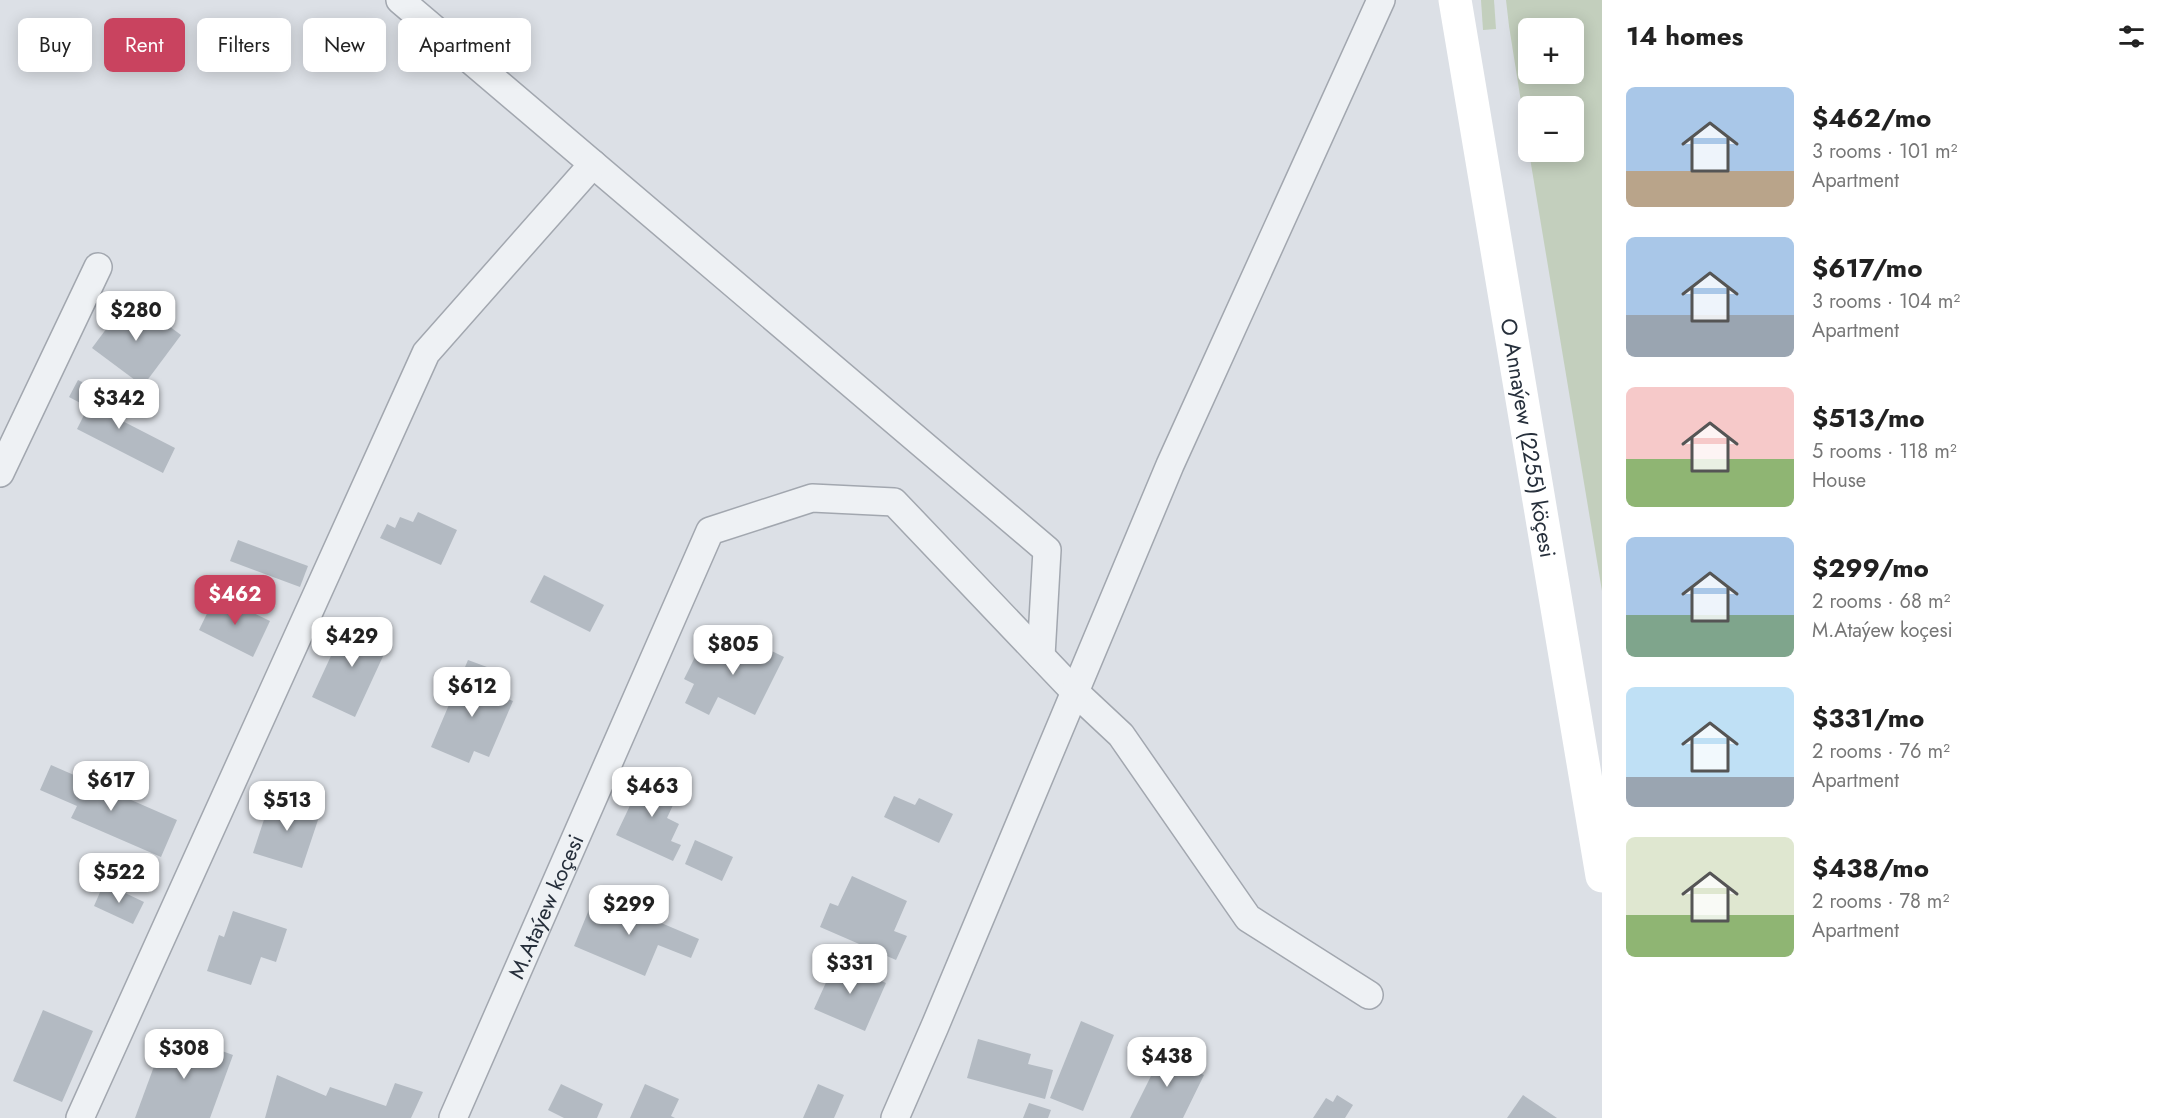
<!DOCTYPE html>
<html lang="en">
<head>
<meta charset="utf-8">
<style>
	:root { --surface:#fff; --page:#f6f6f6; --text:#222; --muted:#767676; --accent:#c9435f }
	body { margin:0; font-family:Jost,sans-serif; background:var(--page); color:var(--text); height:100vh; display:flex; flex-direction:column; font-size:22px; white-space:nowrap }
	* { box-sizing:border-box; margin:0 }
	p { font-size:20px; color:var(--muted) }
	.icon { flex:none; width:33px; height:33px; fill:none; stroke:currentColor; stroke-width:2; stroke-linecap:round; stroke-linejoin:round }
	.map { position:relative; flex:1; overflow:hidden }
	.details { display:flex; flex-direction:column; background:var(--surface); width:570px }
	.details>* { flex:none }
	.top-card { position:absolute; left:18px; top:18px; width:570px; height:54px; display:flex; gap:12px }
	.buttons { position:absolute; left:1518px; top:18px; display:grid; gap:12px }
	.buttons a { display:grid; place-items:center; width:66px; height:66px; border-radius:9px; background:var(--surface); box-shadow:0 3px 15px #0003; font-size:30px }
	.price { position:absolute; translate:-50% -51px; padding:0 14px; border-radius:12px; background:#fff; color:#222; font-size:20px; line-height:39px; filter:drop-shadow(0 2px 3px #0008) }
	.price::after { content:''; position:absolute; left:50%; top:36px; width:18px; height:14px; margin-left:-9px; background:inherit; clip-path:polygon(0 0,100% 0,50% 100%) }
	.price.on { background:var(--accent); color:#fff }
	ul { padding:0; list-style:none }
	li { display:flex; align-items:center; gap:18px; height:150px; padding:0 24px }
	li span { display:grid; place-items:center; flex:none; width:168px; height:120px; border-radius:9px; color:#555 }
	li>.icon { margin-inline-start:auto }
	span .icon { width:72px; height:72px; fill:#fffc; stroke-width:1 }
	li b { font-size:26px }
	h2 { display:flex; justify-content:space-between; align-items:center; height:72px; padding:0 24px; font-size:26px }
	.pill { padding:0 21px; border-radius:9px; background:var(--surface); box-shadow:0 3px 15px #0003; font-size:21px; line-height:54px }
	.pill.on { background:var(--accent); color:#fff }
	main { display:flex; flex:1; min-height:0 }
	.map>svg:first-child { display:block }
	.green { fill:#c3cfbd; fill-rule:evenodd }
	.building { fill:#b3bac2 }
	.lines { fill:none; stroke-linecap:round; stroke-linejoin:round }
	.minor-casing { stroke:#a2a7af; stroke-width:30 }
	.minor { stroke:#eef1f4; stroke-width:27 }
	.secondary { stroke:#fff; stroke-width:33 }
	.labels { text-anchor:middle; stroke-width:6; stroke-linejoin:round; paint-order:stroke }
	.street-label { font-size:22px; fill:#262f3b; stroke:#ebeff4 }
</style>
</head>
<body>
<main>
<div class="map">
<svg width="1602" height="1118" viewBox="0 0 1602 1118">
	<rect width="100%" height="100%" fill="#dce0e6"/>
	<!-- green -->
	<g class="green">
		<polygon points="1481,0 1494,0 1496,29 1483,30"/>
		<path d="M1506 0H1602V591L1529 152H1574V106H1528V146L1509 26ZM1528 28H1574V74H1528Z"/>
	</g>
	<!-- building -->
	<g class="building">
		<polygon points="130,297 181,335 143,386 92,348"/>
		<polygon points="78,380 111,396 103,411 175,448 163,473 77,429 88,407 69,397"/>
		<polygon points="418,512 457,530 441,565 380,538 387,524 395,528 400,517 413,522"/>
		<polygon points="238,540 308,566 300,587 230,561"/>
		<polygon points="544,575 604,605 590,632 530,602"/>
		<polygon points="216,595 270,621 253,657 199,630"/>
		<polygon points="348,619 391,639 355,717 312,697"/>
		<polygon points="737,634 784,657 755,715 718,697 709,715 685,703 694,684 684,679 700,647 725,659"/>
		<polygon points="468,660 487,667 478,687 513,701 489,757 474,751 469,763 431,747"/>
		<polygon points="51,765 177,820 161,857 71,818 77,806 40,790"/>
		<polygon points="645,774 680,790 667,818 679,824 671,841 681,845 673,861 616,835"/>
		<polygon points="272,795 321,811 302,868 253,853"/>
		<polygon points="894,796 915,805 919,798 953,814 939,843 884,817"/>
		<polygon points="695,840 733,857 722,881 685,864"/>
		<polygon points="852,876 907,901 894,931 907,936 896,960 820,927 830,903 838,906"/>
		<polygon points="104,883 144,902 133,924 94,906"/>
		<polygon points="595,895 699,939 691,958 658,945 645,976 574,946"/>
		<polygon points="233,911 287,929 276,962 261,957 251,985 207,971 219,935 224,937"/>
		<polygon points="838,956 856,964 854,968 886,983 865,1031 814,1009"/>
		<polygon points="43,1010 93,1031 62,1102 13,1081"/>
		<polygon points="1081,1021 1114,1035 1083,1111 1050,1098"/>
		<polygon points="167,1031 233,1055 210,1118 135,1118"/>
		<polygon points="978,1039 1031,1054 1028,1064 1053,1070 1045,1099 967,1078"/>
		<polygon points="1150,1049 1204,1075 1183,1118 1130,1118 1152,1074 1141,1068"/>
		<polygon points="277,1075 326,1096 330,1087 386,1106 395,1083 423,1092 411,1118 265,1118"/>
		<polygon points="561,1084 603,1104 597,1118 564,1118 548,1110"/>
		<polygon points="645,1084 679,1099 671,1116 675,1118 630,1118"/>
		<polygon points="818,1084 844,1095 834,1118 803,1118"/>
		<polygon points="1337,1095 1353,1105 1345,1118 1313,1118 1326,1098 1333,1102"/>
		<polygon points="1523,1095 1557,1118 1507,1118"/>
		<polygon points="1029,1103 1051,1110 1048,1118 1023,1118"/>
	</g>
	<g class="lines">
		<!-- minor casing -->
		<g class="minor-casing">
			<g id="minor">
				<polyline points="400,0 1047,550 1041,656"/>
				<polyline points="0,473 98,267"/>
				<polyline points="80,1118 426,353 593,164"/>
				<path id="s1" d="M453 1118 710 531 812 498 894 502 1075 692 1121 735 1248 918 1369 995"/>
				<polyline points="895,1118 935,1026 1170,465 1381,0"/>
			</g>
		</g>
		<!-- minor -->
		<use href="#minor" class="minor"/>
		<!-- secondary -->
		<path class="secondary" id="s2" d="M1455 0 1602 876"/>
	</g>
	<g class="labels">
		<!-- street labels -->
		<g class="street-label">
			<text dy="8" stroke="none"><textPath href="#s2" startOffset="444">O Annaýew (2255) köçesi</textPath></text>
			<text dy="8" stroke="none"><textPath href="#s1" startOffset="231">M.Ataýew koçesi</textPath></text>
		</g>
	</g>
</svg>
<div class="buttons">
<a>+</a>
<a>−</a>
</div>
<b class="price" style="left:136px;top:342px">$280</b>
<b class="price" style="left:119px;top:430px">$342</b>
<b class="price on" style="left:235px;top:626px">$462</b>
<b class="price" style="left:352px;top:668px">$429</b>
<b class="price" style="left:733px;top:676px">$805</b>
<b class="price" style="left:472px;top:718px">$612</b>
<b class="price" style="left:111px;top:812px">$617</b>
<b class="price" style="left:652px;top:818px">$463</b>
<b class="price" style="left:287px;top:832px">$513</b>
<b class="price" style="left:119px;top:904px">$522</b>
<b class="price" style="left:629px;top:936px">$299</b>
<b class="price" style="left:850px;top:995px">$331</b>
<b class="price" style="left:184px;top:1080px">$308</b>
<b class="price" style="left:1167px;top:1088px">$438</b>
<div class="top-card">
<a class="pill">Buy</a>
<a class="pill on">Rent</a>
<a class="pill">Filters</a>
<a class="pill">New</a>
<a class="pill">Apartment</a>
</div>
</div>
<section class="details">
<h2>14 homes<svg class="icon" aria-label="filters" viewBox="0 0 24 24"><path d="M4 7h16M4 17h16"/><circle cx="9" cy="7" r="2"/><circle cx="15" cy="17" r="2"/></svg></h2>
<ul>
<li><span style="background:linear-gradient(#a9c7e8 70%,#b9a48a 0)"><svg class="icon" aria-label="home" viewBox="0 0 24 24"><path d="M3 11l9-7 9 7M6 9v11h12V9"/></svg></span><div><b>$462/mo</b><p>3 rooms · 101 m²</p><p>Apartment</p></div></li>
<li><span style="background:linear-gradient(#a9c7e8 65%,#9aa5b1 0)"><svg class="icon" aria-label="home" viewBox="0 0 24 24"><path d="M3 11l9-7 9 7M6 9v11h12V9"/></svg></span><div><b>$617/mo</b><p>3 rooms · 104 m²</p><p>Apartment</p></div></li>
<li><span style="background:linear-gradient(#f6c9c9 60%,#8fb573 0)"><svg class="icon" aria-label="home" viewBox="0 0 24 24"><path d="M3 11l9-7 9 7M6 9v11h12V9"/></svg></span><div><b>$513/mo</b><p>5 rooms · 118 m²</p><p>House</p></div></li>
<li><span style="background:linear-gradient(#a9c7e8 65%,#7fa58c 0)"><svg class="icon" aria-label="home" viewBox="0 0 24 24"><path d="M3 11l9-7 9 7M6 9v11h12V9"/></svg></span><div><b>$299/mo</b><p>2 rooms · 68 m²</p><p>M.Ataýew koçesi</p></div></li>
<li><span style="background:linear-gradient(#bfe0f5 75%,#9aa5b1 0)"><svg class="icon" aria-label="home" viewBox="0 0 24 24"><path d="M3 11l9-7 9 7M6 9v11h12V9"/></svg></span><div><b>$331/mo</b><p>2 rooms · 76 m²</p><p>Apartment</p></div></li>
<li><span style="background:linear-gradient(#dfe7d0 65%,#8fb573 0)"><svg class="icon" aria-label="home" viewBox="0 0 24 24"><path d="M3 11l9-7 9 7M6 9v11h12V9"/></svg></span><div><b>$438/mo</b><p>2 rooms · 78 m²</p><p>Apartment</p></div></li>
</ul>
</section>
</main>
</body>
</html>
